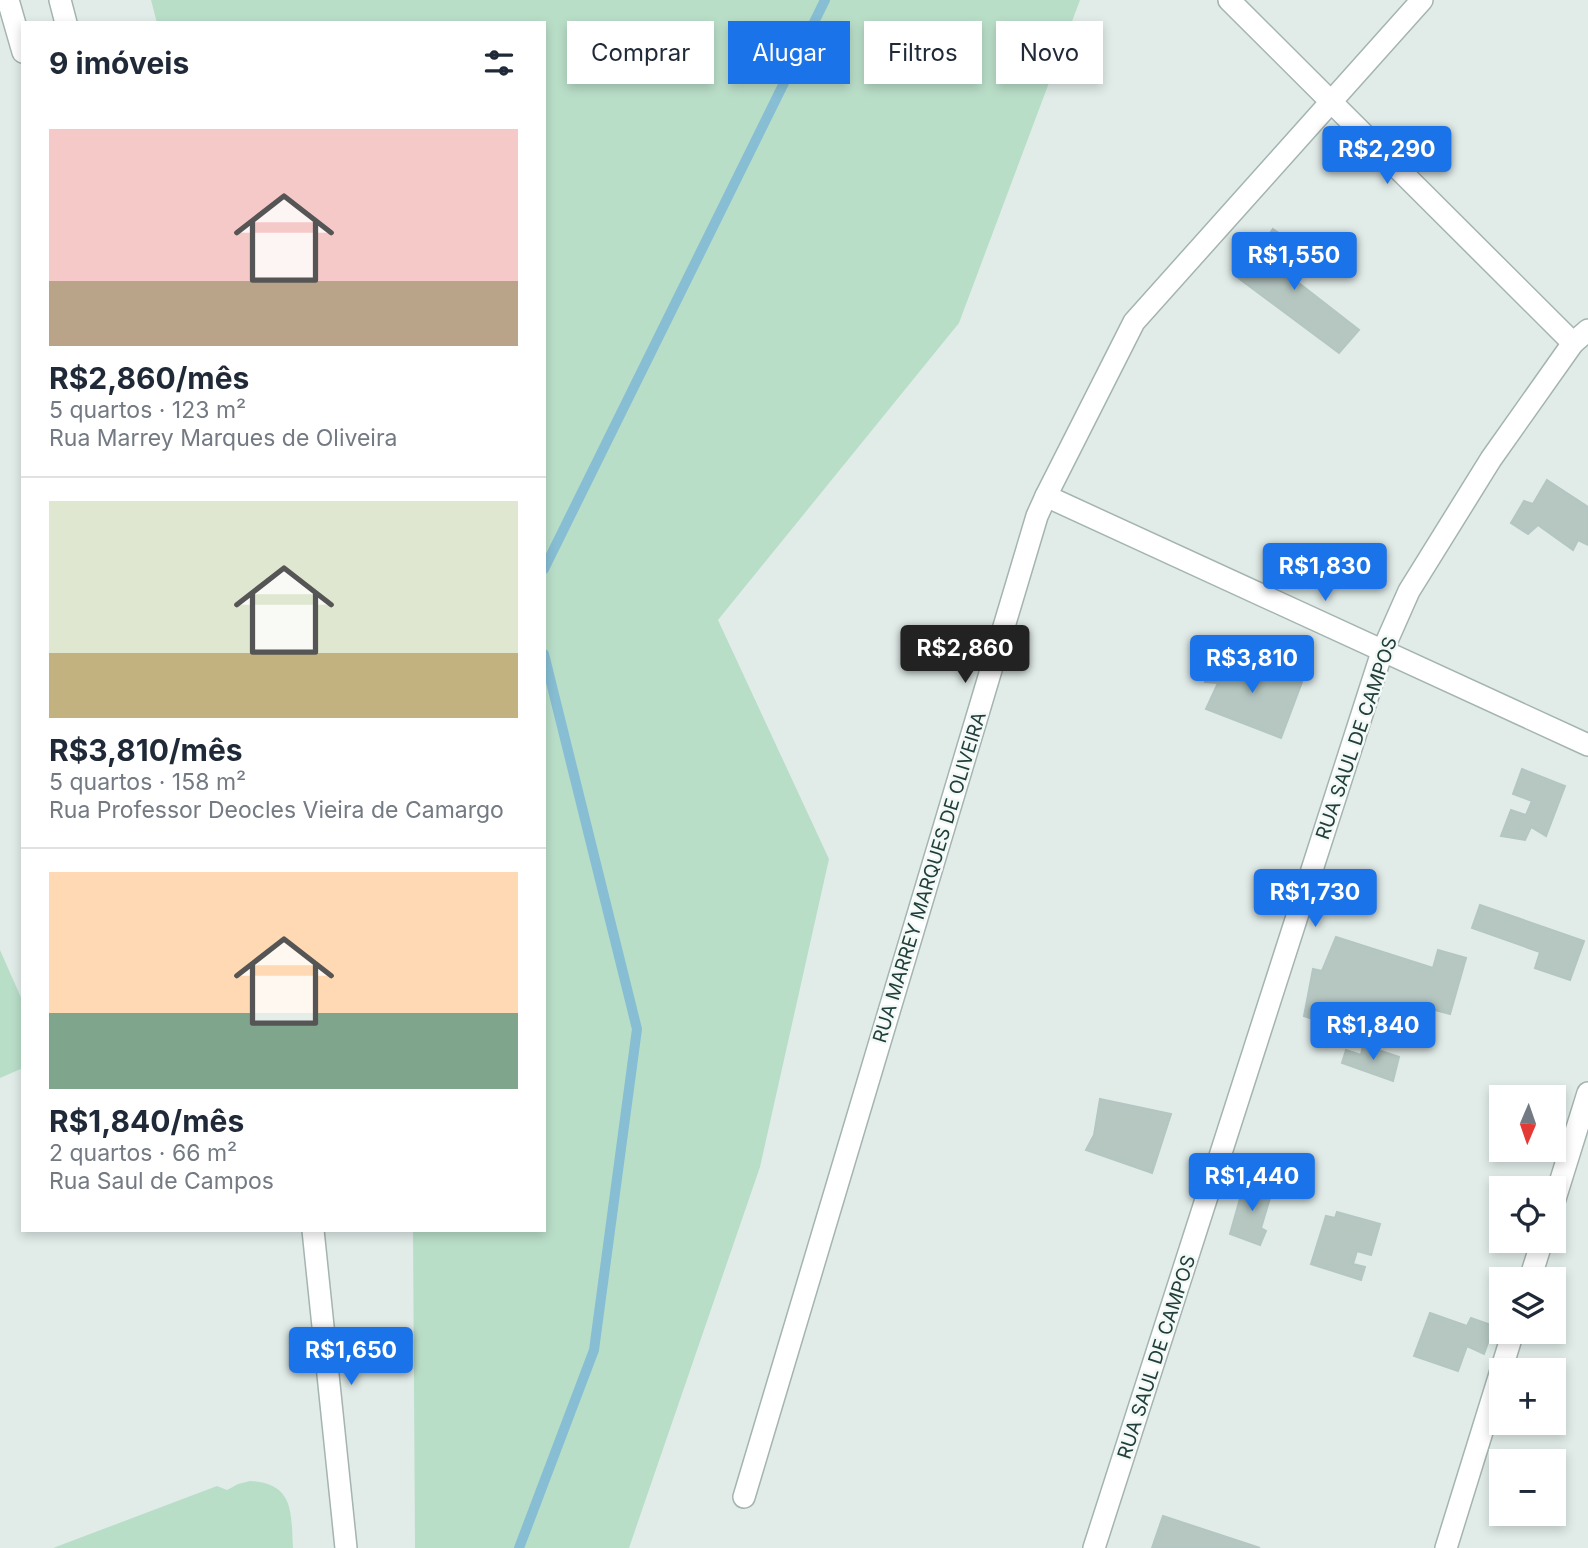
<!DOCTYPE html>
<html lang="pt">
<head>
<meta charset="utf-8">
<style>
	:root { --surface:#fff; --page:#f2f2f3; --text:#1f2937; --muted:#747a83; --line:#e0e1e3; --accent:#1a73e8 }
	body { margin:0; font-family:Inter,sans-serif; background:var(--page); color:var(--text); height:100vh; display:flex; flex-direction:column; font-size:26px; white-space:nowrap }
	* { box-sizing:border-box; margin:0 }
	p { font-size:23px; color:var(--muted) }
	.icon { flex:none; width:38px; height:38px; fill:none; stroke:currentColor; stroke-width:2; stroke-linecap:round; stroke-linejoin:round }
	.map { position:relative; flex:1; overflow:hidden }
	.details { position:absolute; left:21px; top:21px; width:525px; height:1211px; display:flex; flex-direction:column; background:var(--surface); border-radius:0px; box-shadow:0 4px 10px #0003 }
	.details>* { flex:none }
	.top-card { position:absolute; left:567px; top:21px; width:665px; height:63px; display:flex; gap:14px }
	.needle { width:46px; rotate:182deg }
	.buttons { position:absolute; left:1489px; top:1085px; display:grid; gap:14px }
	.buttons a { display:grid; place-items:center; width:77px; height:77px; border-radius:0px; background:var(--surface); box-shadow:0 4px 10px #0003; font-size:35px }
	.price { position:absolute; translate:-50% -60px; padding:0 16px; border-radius:7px; background:var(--accent); color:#fff; font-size:23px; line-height:46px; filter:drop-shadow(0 2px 4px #0008) }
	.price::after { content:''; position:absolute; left:50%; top:42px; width:21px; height:16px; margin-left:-10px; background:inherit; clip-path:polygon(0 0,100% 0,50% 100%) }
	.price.current { background:#222; color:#fff }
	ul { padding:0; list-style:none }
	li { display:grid; align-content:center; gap:14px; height:371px; padding:0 28px }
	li+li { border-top:2px solid var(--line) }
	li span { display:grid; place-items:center; height:217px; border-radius:0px; color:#555 }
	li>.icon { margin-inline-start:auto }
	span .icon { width:126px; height:126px; fill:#fffc; stroke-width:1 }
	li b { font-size:30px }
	h2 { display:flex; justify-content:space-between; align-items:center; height:84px; padding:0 28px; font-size:30px }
	.chip { padding:0 24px; border-radius:0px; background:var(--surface); box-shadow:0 4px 10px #0003; font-size:24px; line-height:63px }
	.chip.current { background:var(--accent); color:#fff }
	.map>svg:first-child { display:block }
	.green { fill:#b9dec8 }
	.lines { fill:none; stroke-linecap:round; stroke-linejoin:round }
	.stream { stroke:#87bed4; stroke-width:10 }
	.building { fill:#b6c7c2; stroke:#b3c6c1; stroke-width:2 }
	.minor-casing { stroke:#a4b4b1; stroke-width:24 }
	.minor { stroke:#fff; stroke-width:21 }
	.labels { text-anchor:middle; stroke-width:5; stroke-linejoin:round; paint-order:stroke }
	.street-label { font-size:19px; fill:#213e3a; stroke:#f2f9f6 }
</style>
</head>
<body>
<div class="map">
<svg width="1588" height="1548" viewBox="0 0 1588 1548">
	<rect width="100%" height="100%" fill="#e1ece9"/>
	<!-- green -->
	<g class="green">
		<polygon points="151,0 1080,0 959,323 718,620 829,859 760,1167 629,1548 415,1548 413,1230 544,1230 544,23 157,23"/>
		<polygon points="0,950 23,1002 23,1068 0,1078"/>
		<path d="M250 1481C295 1483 291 1514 293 1548H53L217 1486 227 1490 238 1484Z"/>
	</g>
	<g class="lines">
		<!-- stream -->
		<g class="stream">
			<polyline points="544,569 825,0"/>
			<polyline points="519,1548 594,1350 637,1029 544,654"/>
		</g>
	</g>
	<!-- building -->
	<g class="building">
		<polygon points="1273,229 1305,252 1286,273 1359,330 1339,353 1237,277"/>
		<polygon points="1547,480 1588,507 1588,545 1578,540 1573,550 1538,525 1528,534 1511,523 1524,501 1533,504"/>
		<polygon points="1211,655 1302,682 1281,738 1206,709 1218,683 1205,682"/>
		<polygon points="1522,769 1565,786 1546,836 1531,827 1525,840 1501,836 1511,810 1526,815 1532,801 1513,794"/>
		<polygon points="1480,905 1584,941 1570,980 1535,968 1540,952 1472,928"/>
		<polygon points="1336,937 1433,968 1438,950 1466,958 1450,1014 1409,1003 1406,1018 1400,1025 1332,1007 1319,1021 1304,1016 1313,969 1322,971"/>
		<polygon points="1363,1045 1399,1057 1393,1081 1342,1063 1346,1050 1361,1055"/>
		<polygon points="1100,1099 1171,1114 1152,1173 1086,1150 1094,1135"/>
		<polygon points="1245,1181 1273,1188 1261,1228 1266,1231 1260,1245 1230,1234"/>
		<polygon points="1337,1212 1380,1224 1371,1255 1357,1251 1353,1264 1365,1267 1361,1280 1311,1264 1326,1216 1335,1218"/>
		<polygon points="1430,1313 1467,1326 1471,1318 1494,1326 1484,1354 1467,1346 1458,1371 1414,1356"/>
		<polygon points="1163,1516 1260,1548 1152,1548"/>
	</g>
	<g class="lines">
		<!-- minor casing -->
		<g class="minor-casing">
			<g id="minor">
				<polyline points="8,0 23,52"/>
				<polyline points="60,0 66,23"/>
				<polyline points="1229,0 1573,343"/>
				<polyline points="1046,496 1588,745"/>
				<polyline points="1554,1202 1588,1093"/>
				<polyline points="313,1230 346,1548"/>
				<polyline points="1530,1279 1542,1241"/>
				<polyline points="744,1497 1037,516 1046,496 1134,322 1422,0"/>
				<polyline points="1094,1548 1382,652 1409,591 1491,459 1573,343 1588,330"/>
				<polyline points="1446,1548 1513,1332"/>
			</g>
		</g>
		<!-- minor -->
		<use href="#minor" class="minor"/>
	</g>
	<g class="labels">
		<!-- street labels -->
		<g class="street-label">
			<text transform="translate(1356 738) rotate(-71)" y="7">RUA SAUL DE CAMPOS</text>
			<text transform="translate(929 877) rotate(-73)" y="7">RUA MARREY MARQUES DE OLIVEIRA</text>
			<text transform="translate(1156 1357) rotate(-72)" y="7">RUA SAUL DE CAMPOS</text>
		</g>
	</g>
</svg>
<div class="buttons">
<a><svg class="needle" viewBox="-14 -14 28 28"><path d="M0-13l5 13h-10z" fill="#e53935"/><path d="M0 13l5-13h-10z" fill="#747a83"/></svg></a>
<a><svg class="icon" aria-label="locate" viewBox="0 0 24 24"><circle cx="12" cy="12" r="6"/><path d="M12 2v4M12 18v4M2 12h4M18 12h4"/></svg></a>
<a><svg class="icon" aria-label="layers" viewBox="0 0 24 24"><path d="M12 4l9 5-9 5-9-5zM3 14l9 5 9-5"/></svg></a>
<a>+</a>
<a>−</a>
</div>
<b class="price" style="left:1387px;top:186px">R$2,290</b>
<b class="price" style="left:1294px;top:292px">R$1,550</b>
<b class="price" style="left:1325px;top:603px">R$1,830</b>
<b class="price current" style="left:965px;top:685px">R$2,860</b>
<b class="price" style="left:1252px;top:695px">R$3,810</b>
<b class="price" style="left:1315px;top:929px">R$1,730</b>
<b class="price" style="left:1373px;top:1062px">R$1,840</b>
<b class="price" style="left:1252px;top:1213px">R$1,440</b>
<b class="price" style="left:351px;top:1387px">R$1,650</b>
<div class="top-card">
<a class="chip">Comprar</a>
<a class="chip current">Alugar</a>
<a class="chip">Filtros</a>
<a class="chip">Novo</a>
</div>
<section class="details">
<h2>9 imóveis<svg class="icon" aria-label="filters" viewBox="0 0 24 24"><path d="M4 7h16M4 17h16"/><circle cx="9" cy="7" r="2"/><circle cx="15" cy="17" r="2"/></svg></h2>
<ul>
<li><span style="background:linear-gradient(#f6c9c9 70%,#b9a48a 0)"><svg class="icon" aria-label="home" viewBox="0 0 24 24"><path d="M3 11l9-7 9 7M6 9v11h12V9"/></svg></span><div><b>R$2,860/mês</b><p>5 quartos · 123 m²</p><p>Rua Marrey Marques de Oliveira</p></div></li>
<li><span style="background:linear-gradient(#dfe7d0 70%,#c2b280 0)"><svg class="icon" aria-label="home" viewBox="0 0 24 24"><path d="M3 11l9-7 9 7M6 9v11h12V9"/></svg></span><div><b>R$3,810/mês</b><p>5 quartos · 158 m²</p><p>Rua Professor Deocles Vieira de Camargo</p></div></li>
<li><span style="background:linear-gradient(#ffd9b3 65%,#7fa58c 0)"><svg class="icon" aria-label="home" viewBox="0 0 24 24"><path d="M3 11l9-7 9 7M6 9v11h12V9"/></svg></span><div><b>R$1,840/mês</b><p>2 quartos · 66 m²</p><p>Rua Saul de Campos</p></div></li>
</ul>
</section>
</div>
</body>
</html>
